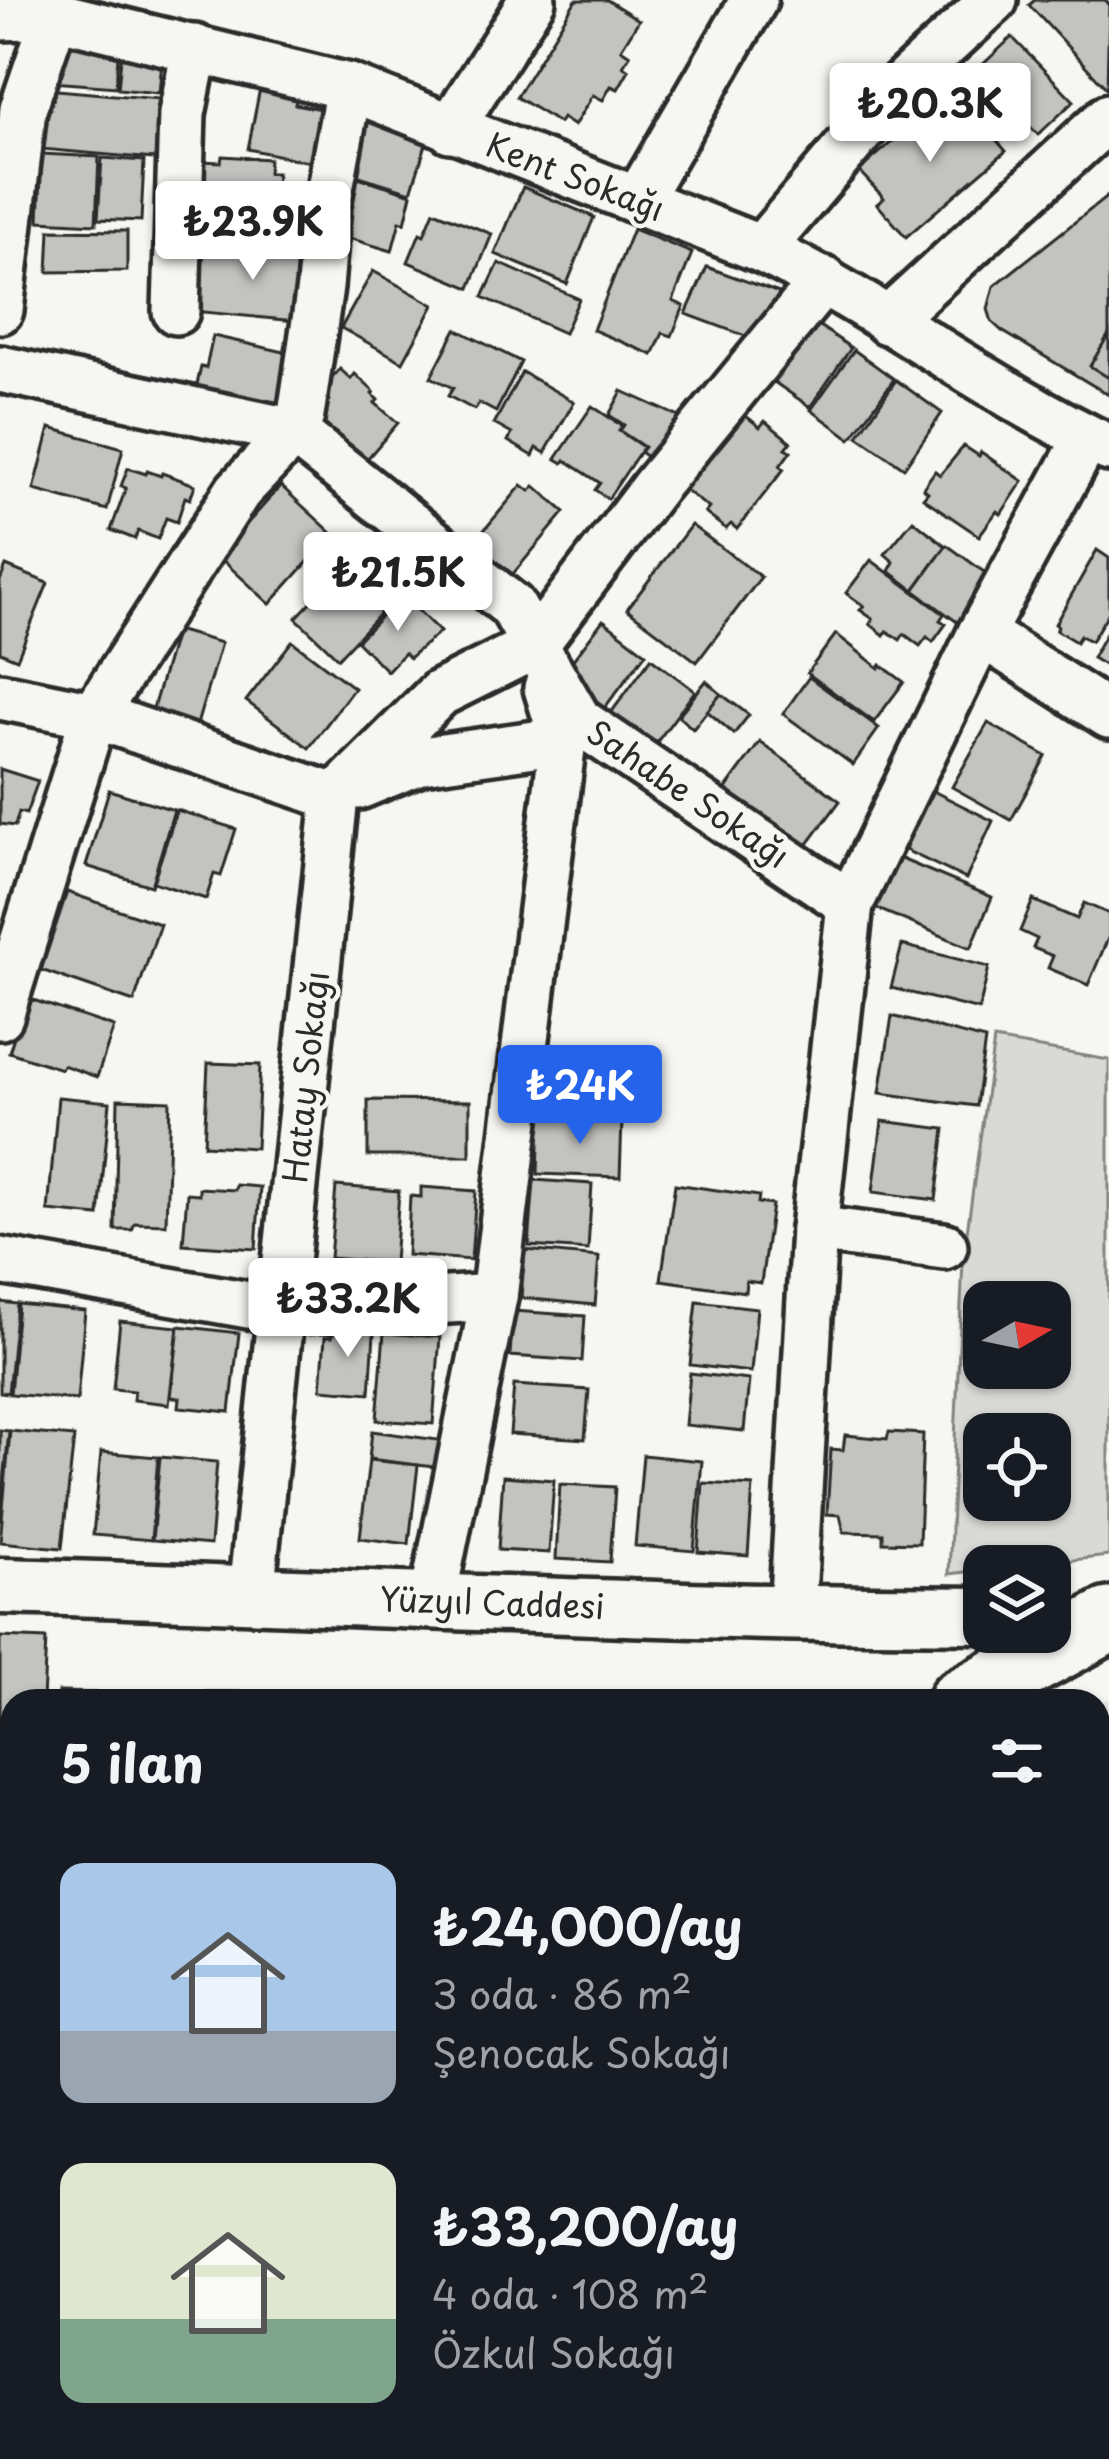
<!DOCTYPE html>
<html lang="tr">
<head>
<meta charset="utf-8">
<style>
	:root { --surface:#171b24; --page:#20242c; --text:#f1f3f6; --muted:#9ea1a6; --accent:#2563eb }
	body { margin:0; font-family:"Playpen Sans",sans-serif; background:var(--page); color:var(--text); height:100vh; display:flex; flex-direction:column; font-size:45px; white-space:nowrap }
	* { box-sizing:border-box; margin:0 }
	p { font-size:39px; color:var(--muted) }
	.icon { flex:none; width:66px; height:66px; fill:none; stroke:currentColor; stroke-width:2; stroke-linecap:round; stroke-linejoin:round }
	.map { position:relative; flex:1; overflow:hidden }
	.sheet { position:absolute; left:0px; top:1689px; width:1110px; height:771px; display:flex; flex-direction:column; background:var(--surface); border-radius:36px 36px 0 0; box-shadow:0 3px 9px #0004 }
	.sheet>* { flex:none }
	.needle { width:78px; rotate:81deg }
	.controls { position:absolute; left:963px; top:1281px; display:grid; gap:24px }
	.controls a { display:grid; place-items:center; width:108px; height:108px; border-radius:24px; background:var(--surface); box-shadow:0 3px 9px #0004; font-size:60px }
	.price { position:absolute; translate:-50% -102px; padding:0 27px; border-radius:12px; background:#fff; color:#222; font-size:39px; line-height:78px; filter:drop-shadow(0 3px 6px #0008) }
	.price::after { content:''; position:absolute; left:50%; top:72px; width:36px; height:27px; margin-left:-18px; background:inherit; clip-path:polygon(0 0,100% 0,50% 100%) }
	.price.on { background:var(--accent); color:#fff }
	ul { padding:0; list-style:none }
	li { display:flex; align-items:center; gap:36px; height:300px; padding:0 60px }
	li span { display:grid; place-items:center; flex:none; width:336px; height:240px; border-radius:24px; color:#555 }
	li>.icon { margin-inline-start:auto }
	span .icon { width:144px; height:144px; fill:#fffc; stroke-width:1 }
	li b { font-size:51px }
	h2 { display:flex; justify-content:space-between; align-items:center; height:144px; padding:0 60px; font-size:51px }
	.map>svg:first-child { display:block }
	.built { fill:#e7e7e3 }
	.green { fill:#d9d9d5; stroke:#828280; stroke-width:3; fill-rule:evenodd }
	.building { fill:#c3c3c0; stroke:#2b2b2b; stroke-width:3 }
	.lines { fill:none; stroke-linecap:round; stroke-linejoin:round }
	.service-casing { stroke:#2b2b2b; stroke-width:30 }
	.minor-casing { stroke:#2b2b2b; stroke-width:54 }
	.tertiary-casing { stroke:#2b2b2b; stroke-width:63 }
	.secondary-casing { stroke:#2b2b2b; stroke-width:72 }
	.service { stroke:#f6f6f2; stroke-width:21 }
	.minor { stroke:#f6f6f2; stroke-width:45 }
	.tertiary { stroke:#f6f6f2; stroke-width:54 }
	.secondary { stroke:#f6f6f2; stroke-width:63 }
	.labels { text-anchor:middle; stroke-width:9; stroke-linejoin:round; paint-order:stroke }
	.street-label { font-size:33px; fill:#2b2b2b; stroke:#f6f6f2 }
</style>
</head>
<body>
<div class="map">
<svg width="1109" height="2459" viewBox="0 0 1109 2459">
	<rect width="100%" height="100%" fill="#f6f6f2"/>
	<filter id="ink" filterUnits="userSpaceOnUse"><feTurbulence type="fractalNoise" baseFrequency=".00833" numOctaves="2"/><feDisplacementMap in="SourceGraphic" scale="24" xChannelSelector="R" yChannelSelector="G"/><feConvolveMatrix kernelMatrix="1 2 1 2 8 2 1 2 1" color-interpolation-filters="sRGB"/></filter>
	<g filter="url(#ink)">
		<!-- built -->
		<polygon class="built" points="1109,1699 1109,2459 340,2459 337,2448 1098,2448 1098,1703"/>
		<!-- green -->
		<path class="green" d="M994 1040 1109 1060V1556L1021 1566H984V1570L949 1574 963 1260ZM984 1302H1050V1368H984ZM984 1434H1050V1500H984Z"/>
		<!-- building -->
		<g class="building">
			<polygon points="576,0 607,0 639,20 621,49 630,55 623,66 629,70 618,89 611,86 603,100 593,95 574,126 562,118 559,123 516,97"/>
			<polygon points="1035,0 1105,0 1109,4 1107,89 1029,5"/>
			<polygon points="1012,37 1074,101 1038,135 977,70"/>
			<polygon points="55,44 93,48 118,55 116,87 52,82"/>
			<polygon points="121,57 162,61 159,93 118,89"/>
			<polygon points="260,88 297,96 295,104 321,109 310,162 248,149"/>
			<polygon points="46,89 160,99 155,159 41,149"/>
			<polygon points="944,96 971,128 979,120 1006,151 906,237 877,204 884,198 859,171"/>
			<polygon points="359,117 428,138 411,192 343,171"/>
			<polygon points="42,154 99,157 96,224 39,221"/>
			<polygon points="222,156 269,159 268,173 277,173 274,213 199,207 202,161 221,162"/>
			<polygon points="102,158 144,161 141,221 98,219"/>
			<polygon points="342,172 412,194 405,223 400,221 392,251 328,232"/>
			<polygon points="523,187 594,217 567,284 495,254"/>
			<polygon points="1109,195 1109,395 1002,331 992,322 988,309 994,286"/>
			<polygon points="434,211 492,234 470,288 408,262 420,233 424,235"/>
			<polygon points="633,229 692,253 673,301 684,306 672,336 663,333 653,355 593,330"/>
			<polygon points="50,230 127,231 127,271 48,272"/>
			<polygon points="198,244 313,254 307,322 192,311"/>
			<polygon points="499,263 579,299 564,333 483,297"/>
			<polygon points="707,267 793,298 756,340 686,314"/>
			<polygon points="373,271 434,305 403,362 341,328"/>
			<polygon points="805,316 851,348 810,407 764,375"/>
			<polygon points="456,329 521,362 496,412 479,403 475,410 448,396 453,388 431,377"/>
			<polygon points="1109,334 1109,378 1090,366"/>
			<polygon points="213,336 293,354 279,420 193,402 201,367 206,368"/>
			<polygon points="854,350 894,379 851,439 811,410"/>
			<polygon points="340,369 351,379 355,374 374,392 372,394 378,400 375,403 398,423 361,466 308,418 319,393"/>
			<polygon points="522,372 574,402 545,453 537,448 533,456 508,441 512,434 494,424"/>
			<polygon points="896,380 942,413 904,468 858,436"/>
			<polygon points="622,391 684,419 652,461 640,452 644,447 620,431 624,425 609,415"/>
			<polygon points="592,406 622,426 619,431 643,447 608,499 595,490 600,483 565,460 563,463 556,459"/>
			<polygon points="733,406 760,427 765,421 791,442 786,448 791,451 780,466 784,469 737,529 731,524 726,529 705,513 709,508 674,482"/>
			<polygon points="50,428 123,448 107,510 34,490"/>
			<polygon points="964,446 979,456 981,452 1023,481 1001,514 997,511 979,536 923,498 928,492 923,488 935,471 940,475"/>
			<polygon points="128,468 146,474 147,471 161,476 162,473 195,485 190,499 185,497 177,522 166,518 158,539 138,531 135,539 111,530 126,488 121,486"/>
			<polygon points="522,485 530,491 535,486 565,512 507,581 459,560"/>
			<polygon points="281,486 333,534 270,604 218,556"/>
			<polygon points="913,520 946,546 914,590 889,571 894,562 885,554"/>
			<polygon points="691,525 761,577 697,662 627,609"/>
			<polygon points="947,545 998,582 965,628 914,590"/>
			<polygon points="1097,550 1109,558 1109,612 1091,641 1080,636 1076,642 1056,630 1058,626 1055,624"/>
			<polygon points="355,556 397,595 338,658 296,618"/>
			<polygon points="871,560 944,614 940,620 946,624 933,642 927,637 920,646 904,634 900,640 887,631 884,635 870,624 873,619 860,610 864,606 846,593"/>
			<polygon points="6,566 48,583 17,659 0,652 0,581"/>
			<polygon points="402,595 440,632 409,658 404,653 387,671 357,641"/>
			<polygon points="603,620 646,653 600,714 557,681"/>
			<polygon points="1109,628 1109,668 1092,658"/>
			<polygon points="176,630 221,643 196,728 151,715"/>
			<polygon points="836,634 879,668 881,665 904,682 874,722 807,673"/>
			<polygon points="292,641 354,688 309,748 246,701"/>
			<polygon points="651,658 695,691 648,754 605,721"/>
			<polygon points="809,677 879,728 853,765 783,714"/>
			<polygon points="706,681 721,694 693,729 678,716"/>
			<polygon points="721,694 749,715 734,734 707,711"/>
			<polygon points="988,723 1046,756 1011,820 952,787"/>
			<polygon points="760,742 840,801 802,852 722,794"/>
			<polygon points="0,769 38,781 26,814 19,812 15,826 0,824"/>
			<polygon points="109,790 174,810 151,886 86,866"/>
			<polygon points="931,790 993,821 966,879 897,846"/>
			<polygon points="177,810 236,829 221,876 214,874 206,899 153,882"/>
			<polygon points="894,856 992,897 971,948 873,907"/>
			<polygon points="67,892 160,924 134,1002 41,970"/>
			<polygon points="1033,900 1077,919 1084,903 1109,914 1109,936 1088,985 1048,968 1053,956 1033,948 1037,939 1020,931"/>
			<polygon points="902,945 989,967 979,1010 891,988"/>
			<polygon points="27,998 114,1027 97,1077 63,1065 61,1069 9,1052"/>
			<polygon points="892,1016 985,1040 976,1106 880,1093"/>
			<polygon points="208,1063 260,1065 256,1148 204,1145"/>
			<polygon points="58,1097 110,1102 99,1216 48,1211"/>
			<polygon points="118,1099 170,1101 166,1224 135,1223 132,1230 115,1230"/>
			<polygon points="368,1100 470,1101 470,1156 368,1156"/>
			<polygon points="540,1117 622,1121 620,1177 538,1174"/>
			<polygon points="882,1121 945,1129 936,1200 873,1192"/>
			<polygon points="534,1180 592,1184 588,1250 529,1246"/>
			<polygon points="675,1184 759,1196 758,1203 772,1205 761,1283 746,1281 745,1292 661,1280"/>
			<polygon points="236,1185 260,1187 256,1249 183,1244 187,1193 199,1194 199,1188 235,1190"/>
			<polygon points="336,1186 399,1191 394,1263 330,1258"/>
			<polygon points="421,1187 476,1191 471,1260 407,1255 410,1196 421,1197"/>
			<polygon points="525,1250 599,1257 595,1305 521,1298"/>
			<polygon points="697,1301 757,1308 751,1372 690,1365"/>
			<polygon points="0,1302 17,1304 8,1393 0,1392"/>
			<polygon points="18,1304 85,1311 77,1400 10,1394"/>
			<polygon points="513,1311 585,1316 582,1361 510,1356"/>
			<polygon points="120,1321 178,1327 169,1404 133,1400 134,1391 113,1389"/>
			<polygon points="179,1326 239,1333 230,1412 179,1407 180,1398 171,1397"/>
			<polygon points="332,1326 367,1328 374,1334 370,1393 321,1389 325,1337 332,1337"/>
			<polygon points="384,1333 440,1337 433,1424 377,1420"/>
			<polygon points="690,1373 749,1380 744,1431 685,1425"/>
			<polygon points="514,1385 589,1390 585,1439 510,1434"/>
			<polygon points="0,1430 9,1431 0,1522"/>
			<polygon points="10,1431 74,1437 62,1548 0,1542"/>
			<polygon points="372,1431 445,1441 442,1468 369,1459"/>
			<polygon points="889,1432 923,1434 919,1543 883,1542 883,1533 844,1532 840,1515 827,1514 831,1449 843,1450 845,1435 887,1439"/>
			<polygon points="101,1452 158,1457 151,1540 93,1535"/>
			<polygon points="643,1455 702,1461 694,1551 635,1546"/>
			<polygon points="160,1457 217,1462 210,1545 152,1540"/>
			<polygon points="369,1460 418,1465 409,1544 360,1538"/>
			<polygon points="503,1476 554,1480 549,1553 498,1550"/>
			<polygon points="703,1483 753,1486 748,1556 698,1552"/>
			<polygon points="560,1484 615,1487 610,1562 556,1559"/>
			<polygon points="0,1637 46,1639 43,1701 12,1701 12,1761 0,1760"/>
			<polygon points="59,1692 97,1693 97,1701 59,1701"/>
			<rect x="129" y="1692" width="132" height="9"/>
			<polygon points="507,1693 568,1698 568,1701 506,1701"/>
			<polygon points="1098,1847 1109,1870 1109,2077 1098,2054"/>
			<rect x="0" y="2026" width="12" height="69"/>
			<polygon points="1098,2110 1109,2133 1109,2373 1098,2349"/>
			<polygon points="0,2182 12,2182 12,2246 0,2245"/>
			<polygon points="0,2257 9,2257 12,2331 0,2332"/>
			<polygon points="12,2424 12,2448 83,2448 83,2455 80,2459 0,2459 0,2425"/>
			<polygon points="401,2448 446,2448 423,2459 406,2459"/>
			<polygon points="740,2448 783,2448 789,2459 725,2459 724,2456"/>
			<polygon points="823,2448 938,2448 915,2459 829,2459"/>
		</g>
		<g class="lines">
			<!-- service casing -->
			<g class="service-casing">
				<polyline id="service" points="1098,2070 1109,2093"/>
			</g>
			<!-- minor casing -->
			<g class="minor-casing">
				<g id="minor">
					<path d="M0 17 55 15 349 87 761 249C882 307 988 391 1109 448"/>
					<polyline points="450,129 532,0"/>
					<polyline points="637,201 754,0"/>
					<polyline points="761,249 895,91 994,0"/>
					<polyline points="0,310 23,109 55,15"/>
					<polyline points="176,311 182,114 195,48"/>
					<polyline points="887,321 1109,117"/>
					<polyline points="0,369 294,432 512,606 579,721 850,904"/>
					<polyline points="981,633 1109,715"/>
					<polyline points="0,696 94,715 335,797"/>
					<polyline points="359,786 422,760 563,740"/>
					<polyline points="335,797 440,693 534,646 655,486 824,280"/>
					<polyline points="0,1016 94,715 238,491 294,432 301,415 320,287 327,205 349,87"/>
					<polyline points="814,1229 944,1246"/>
					<polyline points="0,1261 282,1311 494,1297"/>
					<polyline points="251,1593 335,797"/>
					<polyline points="432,1602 494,1297 563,740 547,688"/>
					<polyline points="792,1614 814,1229 850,904 981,633 1087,438"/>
					<polyline points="0,1884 12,1884"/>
					<polyline points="0,2149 12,2150"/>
					<polyline points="0,2409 12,2408"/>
					<polyline points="284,2448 288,2459"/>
				</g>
			</g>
			<!-- tertiary casing -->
			<g class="tertiary-casing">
				<path id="tertiary" d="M0 1586C328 1595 656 1614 984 1615"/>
			</g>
			<!-- secondary casing -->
			<g class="secondary-casing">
				<g id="secondary">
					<polyline points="960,1701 1109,1620"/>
					<polyline points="167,2459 177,2448"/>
				</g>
			</g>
			<!-- service -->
			<use href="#service" class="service"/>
			<!-- minor -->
			<use href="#minor" class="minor"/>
			<!-- tertiary -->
			<use href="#tertiary" class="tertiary"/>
			<!-- secondary -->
			<use href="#secondary" class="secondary"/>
		</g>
	</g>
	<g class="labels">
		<!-- street labels -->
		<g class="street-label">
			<text transform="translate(575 177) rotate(21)" y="12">Kent Sokağı</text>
			<text transform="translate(688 794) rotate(34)" y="12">Sahabe Sokağı</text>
			<text transform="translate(306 1077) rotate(-84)" y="12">Hatay Sokağı</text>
			<text transform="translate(492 1603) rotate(2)" y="12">Yüzyıl Caddesi</text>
		</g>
	</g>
</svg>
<div class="controls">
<a><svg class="needle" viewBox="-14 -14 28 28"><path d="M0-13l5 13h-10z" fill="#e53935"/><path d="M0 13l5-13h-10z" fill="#9ea1a6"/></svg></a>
<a><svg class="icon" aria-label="locate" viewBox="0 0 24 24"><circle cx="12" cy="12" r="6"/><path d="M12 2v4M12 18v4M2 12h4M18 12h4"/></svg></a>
<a><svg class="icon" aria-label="layers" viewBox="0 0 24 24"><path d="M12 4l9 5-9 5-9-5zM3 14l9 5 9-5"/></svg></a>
</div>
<b class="price" style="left:930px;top:165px">₺20.3K</b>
<b class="price" style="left:253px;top:283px">₺23.9K</b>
<b class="price" style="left:398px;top:634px">₺21.5K</b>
<b class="price on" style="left:580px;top:1147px">₺24K</b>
<b class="price" style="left:348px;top:1360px">₺33.2K</b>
<section class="sheet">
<h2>5 ilan<svg class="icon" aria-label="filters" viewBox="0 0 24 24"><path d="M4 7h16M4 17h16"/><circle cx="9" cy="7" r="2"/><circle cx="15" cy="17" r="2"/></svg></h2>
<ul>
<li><span style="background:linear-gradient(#a9c7e8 70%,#9aa5b1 0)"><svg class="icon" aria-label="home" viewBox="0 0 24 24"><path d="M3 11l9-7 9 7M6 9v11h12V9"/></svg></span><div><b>₺24,000/ay</b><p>3 oda · 86 m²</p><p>Şenocak Sokağı</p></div></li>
<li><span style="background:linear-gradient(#dfe7d0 65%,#7fa58c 0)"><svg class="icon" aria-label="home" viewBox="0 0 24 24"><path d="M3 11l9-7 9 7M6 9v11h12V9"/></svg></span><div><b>₺33,200/ay</b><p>4 oda · 108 m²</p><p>Özkul Sokağı</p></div></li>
</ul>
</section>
</div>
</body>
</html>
